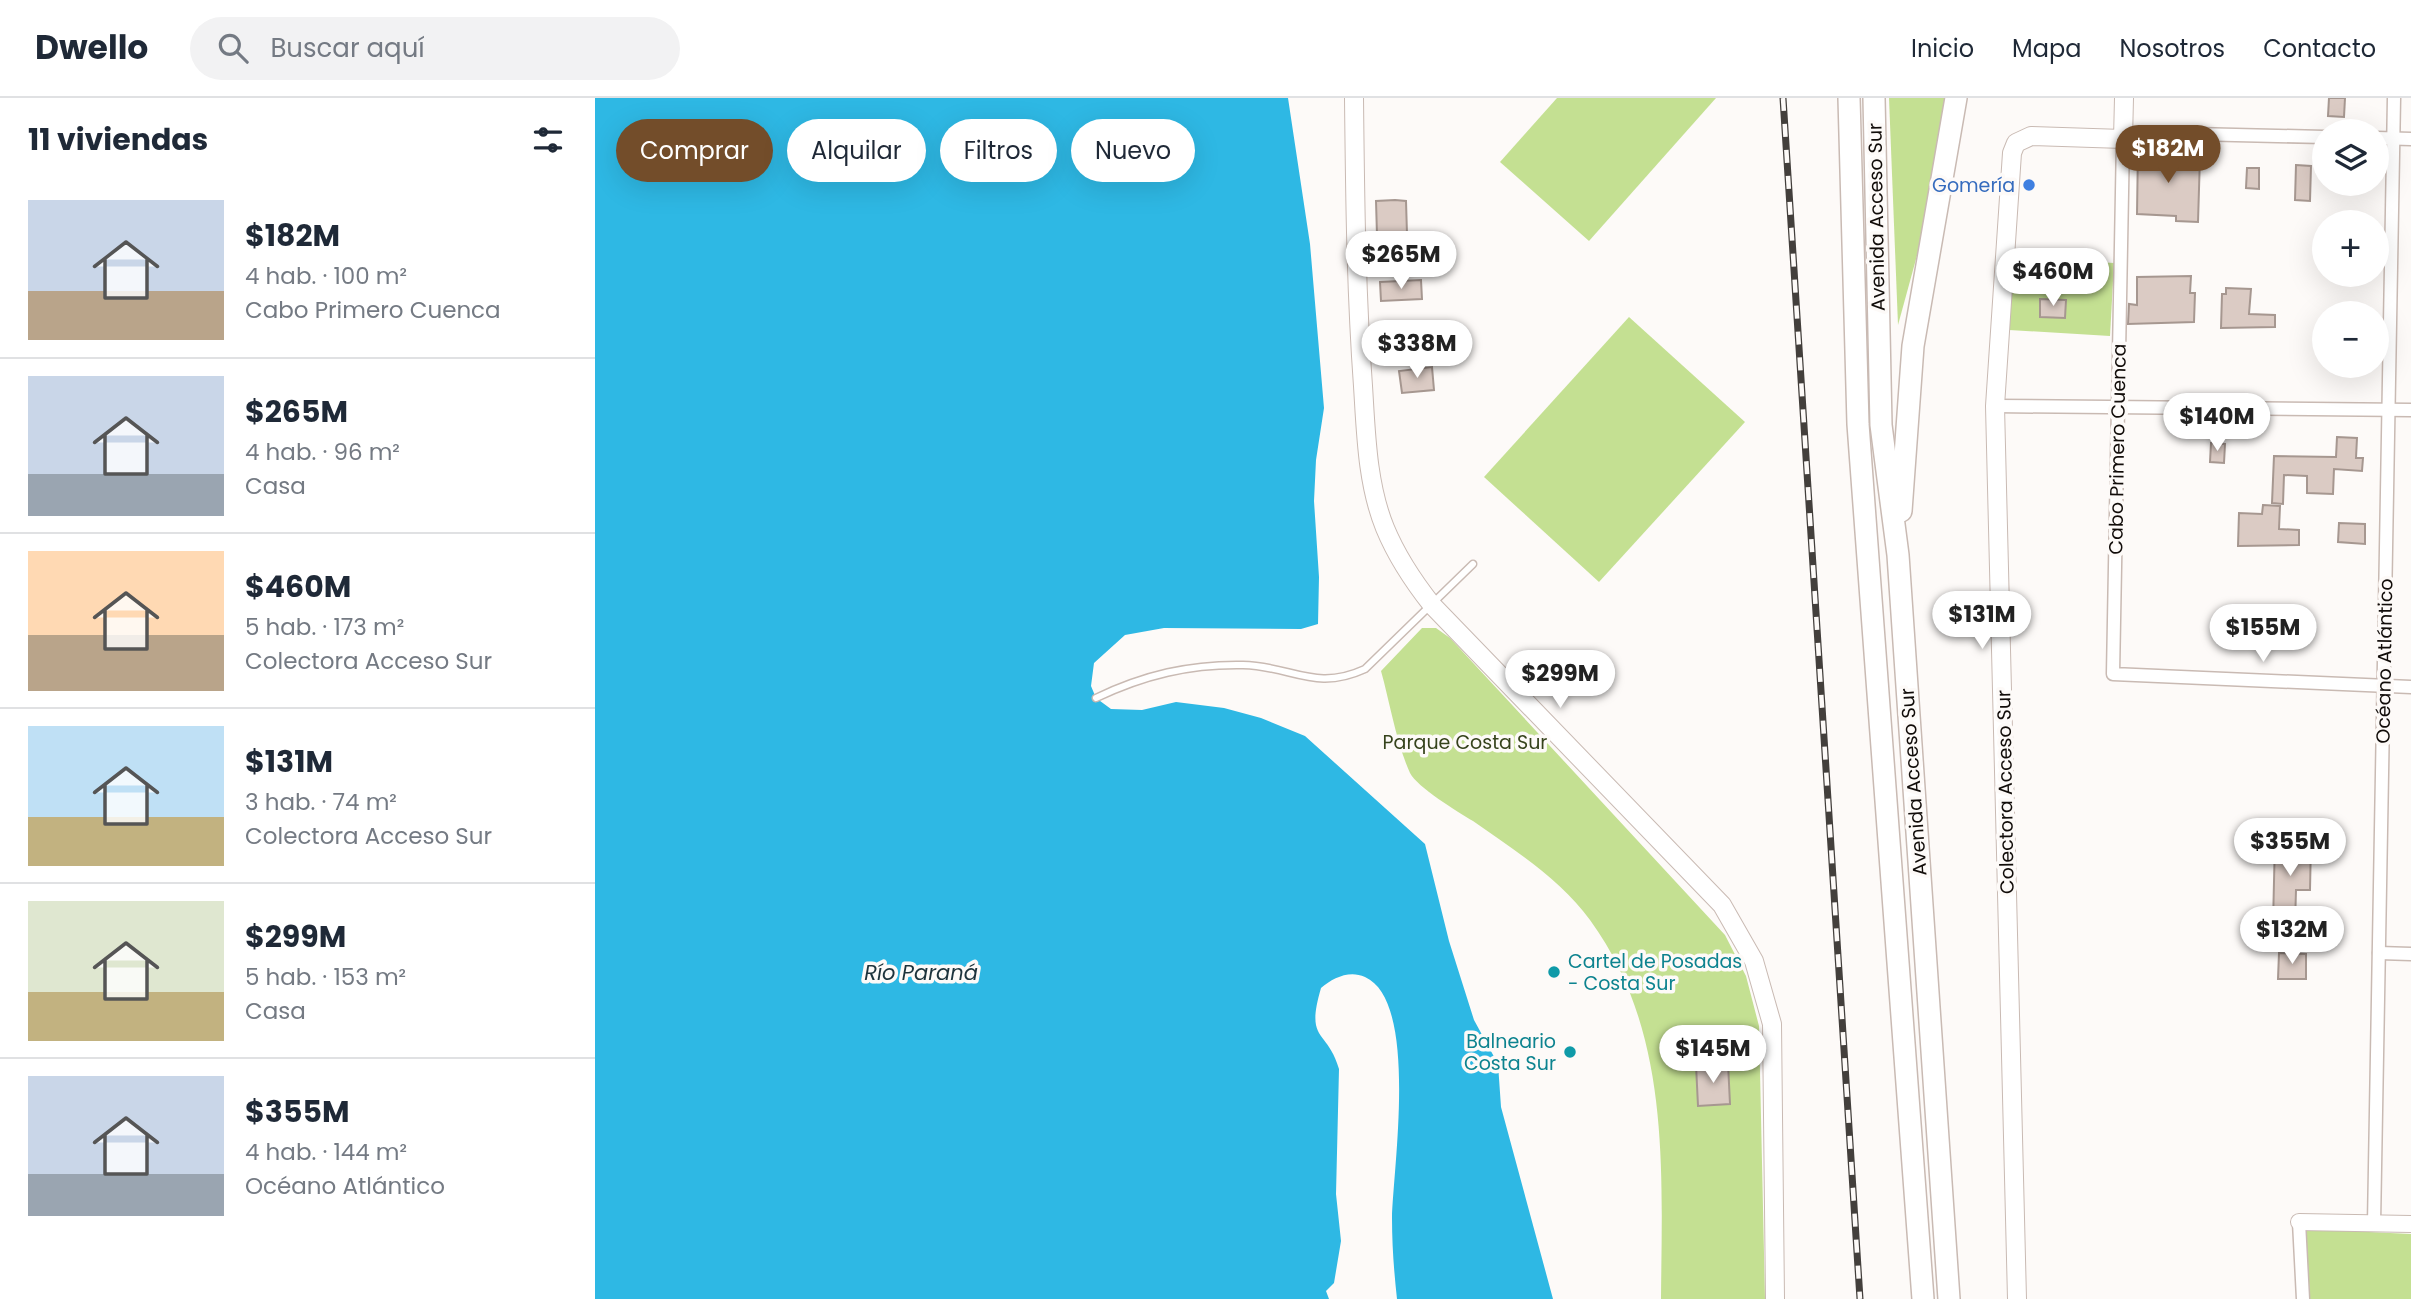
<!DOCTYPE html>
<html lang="es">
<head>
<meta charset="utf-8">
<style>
	:root { --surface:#fff; --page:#f2f2f3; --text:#1f2937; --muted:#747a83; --line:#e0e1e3; --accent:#734d2a }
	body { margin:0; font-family:Poppins,sans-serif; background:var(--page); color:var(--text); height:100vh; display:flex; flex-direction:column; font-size:26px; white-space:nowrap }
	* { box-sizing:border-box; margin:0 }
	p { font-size:23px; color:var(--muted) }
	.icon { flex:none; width:38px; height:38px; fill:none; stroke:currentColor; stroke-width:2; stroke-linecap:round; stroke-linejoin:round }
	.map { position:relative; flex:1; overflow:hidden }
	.panel { display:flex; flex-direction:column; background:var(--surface); width:595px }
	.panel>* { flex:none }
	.guide { position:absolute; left:21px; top:21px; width:665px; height:63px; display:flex; gap:14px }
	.buttons { position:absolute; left:1717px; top:21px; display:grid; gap:14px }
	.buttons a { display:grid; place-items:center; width:77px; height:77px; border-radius:50%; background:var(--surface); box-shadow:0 7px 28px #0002; font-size:35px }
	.price { position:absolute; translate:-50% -60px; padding:0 16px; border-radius:24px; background:#fff; color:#222; font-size:23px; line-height:46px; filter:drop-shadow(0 2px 4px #0008) }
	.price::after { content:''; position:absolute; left:50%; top:42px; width:21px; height:16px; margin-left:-10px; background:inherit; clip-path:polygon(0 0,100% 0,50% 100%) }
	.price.active { background:var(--accent); color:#fff }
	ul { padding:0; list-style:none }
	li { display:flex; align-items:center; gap:21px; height:175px; padding:0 28px }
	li+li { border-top:2px solid var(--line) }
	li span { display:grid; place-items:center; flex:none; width:196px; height:140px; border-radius:0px; color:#555 }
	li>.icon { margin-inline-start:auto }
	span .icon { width:84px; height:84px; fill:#fffc; stroke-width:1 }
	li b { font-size:30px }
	h2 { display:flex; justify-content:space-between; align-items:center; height:84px; padding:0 28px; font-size:30px }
	.chip { padding:0 24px; border-radius:32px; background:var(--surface); box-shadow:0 7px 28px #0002; font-size:24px; line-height:63px }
	.chip.active { background:var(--accent); color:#fff }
	header { display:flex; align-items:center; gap:42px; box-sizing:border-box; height:98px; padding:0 35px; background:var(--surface); border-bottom:2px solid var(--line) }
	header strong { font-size:33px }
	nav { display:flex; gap:38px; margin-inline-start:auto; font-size:24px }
	.search { width:490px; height:63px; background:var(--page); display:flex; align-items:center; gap:18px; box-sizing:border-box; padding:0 24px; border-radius:38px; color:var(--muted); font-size:26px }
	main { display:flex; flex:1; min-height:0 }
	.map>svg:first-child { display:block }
	.green { fill:#c4e092 }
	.water { fill:#2eb8e4 }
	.building { fill:#dbcbc4; stroke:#a69790; stroke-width:2 }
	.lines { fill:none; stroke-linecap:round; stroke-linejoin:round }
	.service-casing { stroke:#c9bab3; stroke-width:9 }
	.minor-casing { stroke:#c9bab3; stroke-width:15 }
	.tertiary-casing { stroke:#c9bab3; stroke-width:18 }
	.secondary-casing { stroke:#c9bab3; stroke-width:20 }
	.trunk-casing { stroke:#c9bab3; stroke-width:24 }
	.service { stroke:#fff; stroke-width:6 }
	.minor { stroke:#fff; stroke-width:12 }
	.tertiary { stroke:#fff; stroke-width:16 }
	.secondary { stroke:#fff; stroke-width:18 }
	.trunk { stroke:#fff; stroke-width:21 }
	.rail-casing { stroke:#433f3c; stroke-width:7 }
	.rail { stroke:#fdfaf8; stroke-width:4.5; stroke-dasharray:13; stroke-linecap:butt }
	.shop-dot { fill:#3f7fe0; stroke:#fdfaf8; stroke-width:2.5 }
	.culture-dot { fill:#0f9aa8; stroke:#fdfaf8; stroke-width:2.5 }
	.labels { text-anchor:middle; stroke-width:7; stroke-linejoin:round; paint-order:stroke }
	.shop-label { font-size:19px; fill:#366cbe; stroke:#fdfaf8; text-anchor:end }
	.street-label { font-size:19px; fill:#110c09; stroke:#fdfaf8 }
	.park-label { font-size:19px; fill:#36431c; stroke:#fdfaf8 }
	.culture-label { font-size:19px; fill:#0d838f; stroke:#fdfaf8; text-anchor:start }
	.water-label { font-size:21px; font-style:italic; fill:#1d333c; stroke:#fdfaf8 }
</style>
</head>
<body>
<header>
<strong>Dwello</strong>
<div class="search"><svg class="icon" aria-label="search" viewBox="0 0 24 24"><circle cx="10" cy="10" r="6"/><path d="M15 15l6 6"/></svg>Buscar aquí</div>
<nav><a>Inicio</a><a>Mapa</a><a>Nosotros</a><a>Contacto</a></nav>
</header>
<main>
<section class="panel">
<h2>11 viviendas<svg class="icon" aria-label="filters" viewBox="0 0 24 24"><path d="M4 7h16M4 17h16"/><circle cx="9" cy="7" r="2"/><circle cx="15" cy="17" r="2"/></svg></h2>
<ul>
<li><span style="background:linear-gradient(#c9d6e8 65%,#b9a48a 0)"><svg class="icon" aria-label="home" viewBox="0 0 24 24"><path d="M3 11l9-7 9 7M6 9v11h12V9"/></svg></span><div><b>$182M</b><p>4 hab. · 100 m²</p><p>Cabo Primero Cuenca</p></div></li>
<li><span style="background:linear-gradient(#c9d6e8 70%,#9aa5b1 0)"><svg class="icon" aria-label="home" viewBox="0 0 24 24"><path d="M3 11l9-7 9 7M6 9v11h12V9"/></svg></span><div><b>$265M</b><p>4 hab. · 96 m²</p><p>Casa</p></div></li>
<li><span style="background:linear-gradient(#ffd9b3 60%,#b9a48a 0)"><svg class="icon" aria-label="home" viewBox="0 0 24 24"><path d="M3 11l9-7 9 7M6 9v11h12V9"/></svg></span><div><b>$460M</b><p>5 hab. · 173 m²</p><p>Colectora Acceso Sur</p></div></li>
<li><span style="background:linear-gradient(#bfe0f5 65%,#c2b280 0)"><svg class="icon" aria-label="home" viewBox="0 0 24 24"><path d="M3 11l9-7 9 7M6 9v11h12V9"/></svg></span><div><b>$131M</b><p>3 hab. · 74 m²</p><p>Colectora Acceso Sur</p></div></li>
<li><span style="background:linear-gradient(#dfe7d0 65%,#c2b280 0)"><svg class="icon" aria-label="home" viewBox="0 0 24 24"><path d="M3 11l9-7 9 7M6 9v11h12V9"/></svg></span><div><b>$299M</b><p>5 hab. · 153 m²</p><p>Casa</p></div></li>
<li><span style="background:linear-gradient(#c9d6e8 70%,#9aa5b1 0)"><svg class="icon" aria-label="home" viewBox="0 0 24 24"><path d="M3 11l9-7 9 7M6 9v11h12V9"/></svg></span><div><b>$355M</b><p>4 hab. · 144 m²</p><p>Océano Atlántico</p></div></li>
</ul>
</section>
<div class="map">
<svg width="1816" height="1201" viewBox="0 0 1816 1201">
	<rect width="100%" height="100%" fill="#fdfaf8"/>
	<!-- green -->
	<g class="green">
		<polygon points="962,0 1121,0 994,143 905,64"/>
		<polygon points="1294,0 1350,0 1332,121 1303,227"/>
		<polygon points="1418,159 1519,165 1515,238 1414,232"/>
		<polygon points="1034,219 1150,324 1004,484 889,379"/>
		<path d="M827 530H841L855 540 1130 837 1151 878 1164 928 1170 1201H1066C1067 1071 1076 933 995 822 966 782 918 751 878 723 863 714 822 689 815 675 801 644 795 605 786 573Z"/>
		<polygon points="1711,1131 1816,1136 1816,1201 1715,1201"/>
	</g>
	<!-- water -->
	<path class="water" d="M0 0H693L715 146 729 310 721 362 719 403 724 479 723 526 706 531 569 530 530 537 499 565 496 588 501 600 516 611 547 612 581 604 629 610 666 620 710 638 830 746 854 843 879 922 903 966 906 1009 958 1201H802C799 1174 797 1147 797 1120 798 1070 824 903 770 879 754 872 738 880 726 890 710 945 732 930 744 971L741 1096 746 1143 739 1185 731 1193 734 1201H0Z"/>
	<!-- building -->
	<g class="building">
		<polygon points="1734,0 1750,0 1749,19 1733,18"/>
		<polygon points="1543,49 1557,50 1557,54 1605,58 1603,124 1581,123 1581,118 1542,116"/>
		<polygon points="1701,67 1716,68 1715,103 1700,102"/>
		<polygon points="1652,70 1664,70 1664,91 1651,90"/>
		<polygon points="800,102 811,103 812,136 782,137 781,103"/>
		<polygon points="1596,178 1595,195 1600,195 1599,224 1533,226 1534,206 1542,207 1542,179"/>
		<polygon points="826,182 827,201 786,203 785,184"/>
		<polygon points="1631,190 1656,191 1654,216 1680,217 1680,229 1626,230 1627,196 1631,196"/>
		<polygon points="1445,201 1471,202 1470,220 1445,219"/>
		<polygon points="837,269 839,292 807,295 804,273"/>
		<polygon points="1742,339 1762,340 1761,360 1768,360 1767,373 1739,371 1738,396 1712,395 1712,378 1689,377 1688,406 1677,405 1679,358 1741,359"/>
		<polygon points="1616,345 1630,346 1629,365 1615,364"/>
		<polygon points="1668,407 1685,408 1684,431 1704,432 1704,447 1643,448 1644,415 1667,416"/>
		<polygon points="1744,425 1770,426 1770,446 1743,444"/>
		<polygon points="1680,741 1716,744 1715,792 1701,792 1700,827 1678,826"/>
		<polygon points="1684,855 1711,856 1711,881 1683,881"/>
		<polygon points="1133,965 1135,1006 1103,1008 1101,967"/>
	</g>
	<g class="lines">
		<!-- service casing -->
		<g class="service-casing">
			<path id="service" d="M501 600C549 577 595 566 648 567 697 568 720 594 770 571L878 466"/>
		</g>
		<!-- minor casing -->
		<g class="minor-casing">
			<g id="minor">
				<polyline points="1729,39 1599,36 1528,41 1518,576 1816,589"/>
				<polyline points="1782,40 1816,41"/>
				<polyline points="1400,308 1816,312"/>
				<polyline points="1784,855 1816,856"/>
				<polyline points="1704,1124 1708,1201"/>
				<polyline points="1779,1126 1799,0"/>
			</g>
		</g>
		<!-- tertiary casing -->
		<g class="tertiary-casing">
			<polyline id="tertiary" points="1704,1124 1816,1126"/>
		</g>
		<!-- secondary casing -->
		<g class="secondary-casing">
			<g id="secondary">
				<path d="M759 0C760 96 761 192 768 288 771 335 772 386 790 430 802 459 818 483 837 507L1127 807 1159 863 1177 926 1180 1201"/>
				<polyline points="1422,1201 1400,308 1417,55 1421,45 1436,38 1528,41 1529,0"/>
			</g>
		</g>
		<!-- trunk casing -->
		<g class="trunk-casing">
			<g id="trunk">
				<polyline points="1254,0 1263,326 1328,1201"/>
				<polyline points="1279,0 1286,327 1303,457 1354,1201"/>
				<polyline points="1306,413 1318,248 1361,0"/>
			</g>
		</g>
		<!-- service -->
		<use href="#service" class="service"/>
		<!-- minor -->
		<use href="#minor" class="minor"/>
		<!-- tertiary -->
		<use href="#tertiary" class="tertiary"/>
		<!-- secondary -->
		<use href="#secondary" class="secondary"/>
		<!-- trunk -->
		<use href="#trunk" class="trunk"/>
		<!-- rail casing -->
		<g class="rail-casing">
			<polyline id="rail" points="1188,0 1265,1201"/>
		</g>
		<!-- rail -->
		<use href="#rail" class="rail"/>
	</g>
	<!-- markers -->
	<circle class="shop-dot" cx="1434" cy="87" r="7"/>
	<g class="culture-dot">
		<circle cx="959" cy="874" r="7"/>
		<circle cx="975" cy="954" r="7"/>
	</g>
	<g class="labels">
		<!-- shop labels -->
		<g class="shop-label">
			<text x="1420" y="94">Gomería</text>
		</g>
		<!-- street labels -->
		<g class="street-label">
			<text transform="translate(1281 119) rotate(-91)" y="7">Avenida Acceso Sur</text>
			<text transform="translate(1522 351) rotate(-89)" y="7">Cabo Primero Cuenca</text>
			<text transform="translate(1789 563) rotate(-89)" y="7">Océano Atlántico</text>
			<text transform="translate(1318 684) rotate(-94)" y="7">Avenida Acceso Sur</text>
			<text transform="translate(1410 694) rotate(-91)" y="7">Colectora Acceso Sur</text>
		</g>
		<!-- park labels -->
		<g class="park-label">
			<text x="870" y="651">Parque Costa Sur</text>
		</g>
		<!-- culture labels -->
		<g class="culture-label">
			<text x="973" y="870">Cartel de Posadas<tspan x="973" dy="22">- Costa Sur</tspan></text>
			<text x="961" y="950" text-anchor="end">Balneario<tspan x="961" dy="22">Costa Sur</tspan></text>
		</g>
		<!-- water labels -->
		<g class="water-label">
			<text x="326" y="882">Río Paraná</text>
		</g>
	</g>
</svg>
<div class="buttons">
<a><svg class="icon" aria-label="layers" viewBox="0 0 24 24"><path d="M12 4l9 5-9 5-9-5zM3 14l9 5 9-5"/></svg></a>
<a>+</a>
<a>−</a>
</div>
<b class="price active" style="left:1573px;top:87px">$182M</b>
<b class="price" style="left:806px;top:193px">$265M</b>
<b class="price" style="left:1458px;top:210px">$460M</b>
<b class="price" style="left:822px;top:282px">$338M</b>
<b class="price" style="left:1622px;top:355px">$140M</b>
<b class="price" style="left:1387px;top:553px">$131M</b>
<b class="price" style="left:1668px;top:566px">$155M</b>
<b class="price" style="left:965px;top:612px">$299M</b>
<b class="price" style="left:1695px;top:780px">$355M</b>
<b class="price" style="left:1697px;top:868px">$132M</b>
<b class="price" style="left:1118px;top:987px">$145M</b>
<div class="guide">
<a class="chip active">Comprar</a>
<a class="chip">Alquilar</a>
<a class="chip">Filtros</a>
<a class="chip">Nuevo</a>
</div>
</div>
</main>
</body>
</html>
